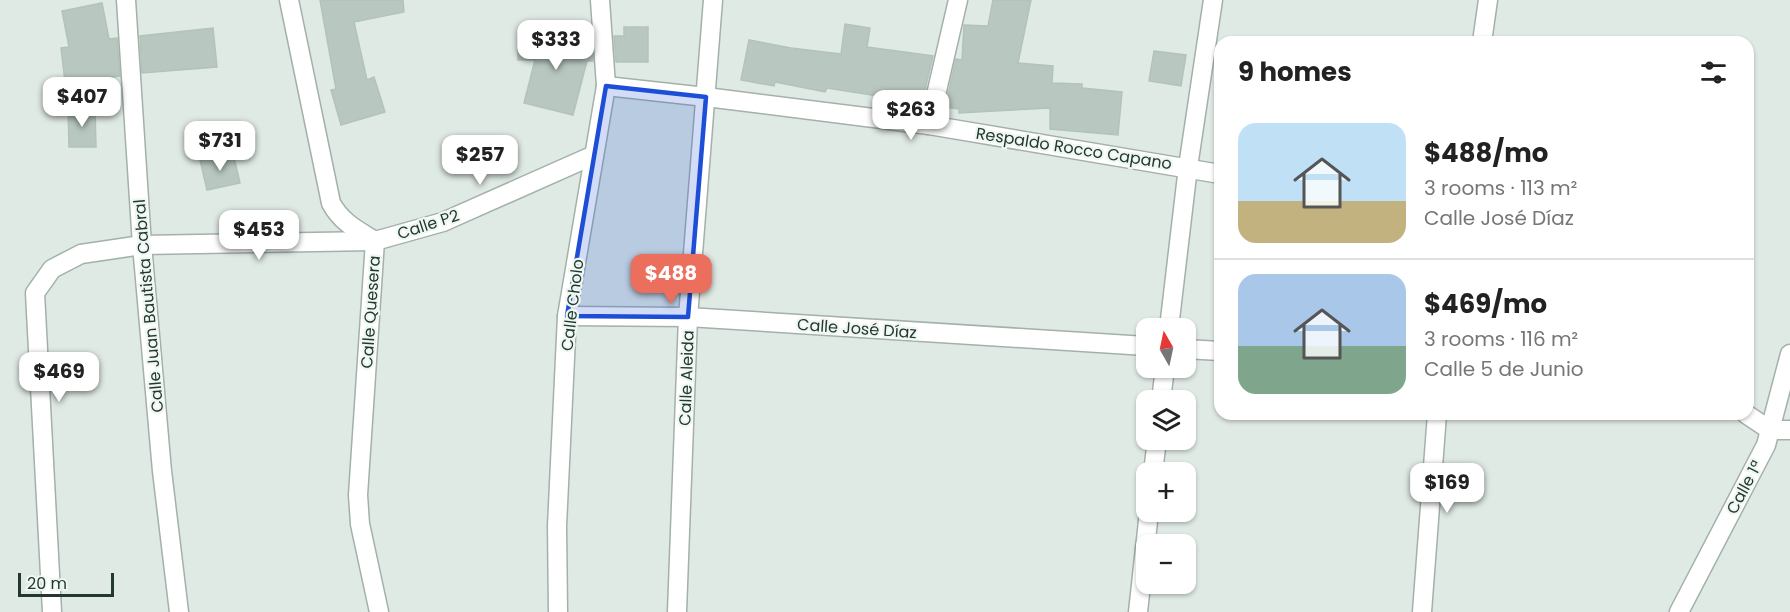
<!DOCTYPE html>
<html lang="en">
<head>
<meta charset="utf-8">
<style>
	:root { --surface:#fff; --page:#f6f6f6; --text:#222; --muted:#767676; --line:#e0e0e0; --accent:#eb6f5c }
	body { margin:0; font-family:Poppins,sans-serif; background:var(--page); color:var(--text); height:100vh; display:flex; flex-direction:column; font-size:22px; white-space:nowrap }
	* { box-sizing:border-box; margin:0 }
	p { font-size:20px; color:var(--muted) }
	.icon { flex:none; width:33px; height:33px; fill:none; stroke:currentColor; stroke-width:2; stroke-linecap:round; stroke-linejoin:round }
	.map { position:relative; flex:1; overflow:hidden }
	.panel { position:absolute; left:1214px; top:36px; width:540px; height:384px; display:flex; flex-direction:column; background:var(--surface); border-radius:18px; box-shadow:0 2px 4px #0004 }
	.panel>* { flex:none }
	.needle { width:39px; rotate:351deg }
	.controls { position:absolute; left:1136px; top:318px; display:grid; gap:12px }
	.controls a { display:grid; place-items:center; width:60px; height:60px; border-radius:12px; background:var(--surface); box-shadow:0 2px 4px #0004; font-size:30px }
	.scale { position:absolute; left:18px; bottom:15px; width:96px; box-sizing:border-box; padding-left:6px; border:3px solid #213930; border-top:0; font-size:16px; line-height:21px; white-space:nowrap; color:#213930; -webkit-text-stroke:4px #f0f7f2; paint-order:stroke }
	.price { position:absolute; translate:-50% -51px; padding:0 14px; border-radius:12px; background:#fff; color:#222; font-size:20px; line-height:39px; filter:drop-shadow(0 2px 3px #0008) }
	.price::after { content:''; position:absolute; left:50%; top:36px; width:18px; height:14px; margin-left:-9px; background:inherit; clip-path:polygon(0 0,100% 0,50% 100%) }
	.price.selected { background:var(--accent); color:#fff }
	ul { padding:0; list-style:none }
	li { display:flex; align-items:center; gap:18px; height:150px; padding:0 24px }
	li+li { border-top:2px solid var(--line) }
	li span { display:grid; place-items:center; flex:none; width:168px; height:120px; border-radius:18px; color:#555 }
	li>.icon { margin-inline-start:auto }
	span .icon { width:72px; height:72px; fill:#fffc; stroke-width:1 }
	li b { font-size:26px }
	h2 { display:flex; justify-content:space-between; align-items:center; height:72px; padding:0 24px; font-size:26px }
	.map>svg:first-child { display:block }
	.building { fill:#b8c7c0; stroke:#b2c3ba; stroke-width:1.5 }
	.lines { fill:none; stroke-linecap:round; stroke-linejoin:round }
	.minor-casing { stroke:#a3b1aa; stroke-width:21 }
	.minor { stroke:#fff; stroke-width:18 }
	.marked { fill:#1d4ed8; fill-opacity:0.2; stroke:#1d4ed8; stroke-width:4.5; stroke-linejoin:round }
	.labels { text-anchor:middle; stroke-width:4.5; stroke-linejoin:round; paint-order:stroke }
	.street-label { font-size:16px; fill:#213930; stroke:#f0f7f2 }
</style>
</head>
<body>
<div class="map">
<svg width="1790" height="612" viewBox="0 0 1790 612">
	<rect width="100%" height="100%" fill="#e0eae4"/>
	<!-- building -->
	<g class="building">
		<polygon points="320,0 403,0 404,12 354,22 367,80 374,77 385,112 341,125 331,90 336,89"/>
		<polygon points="993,0 1031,0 1018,63 1053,66 1052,83 1082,84 1082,88 1122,92 1118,135 1050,129 1050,108 959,113 959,109 945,107 956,59 962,60 964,25 988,26"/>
		<polygon points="102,3 109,39 117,38 120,76 65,82 61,48 69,47 62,11"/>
		<polygon points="845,24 870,28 867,47 933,56 922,103 827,88 825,92 775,82 774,86 741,80 749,40 791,48 841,54"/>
		<polygon points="624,27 648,27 648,62 616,62 614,36 624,36"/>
		<polygon points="213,28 217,67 142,73 140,36"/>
		<polygon points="591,37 593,61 587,61 573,115 524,103 535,60 518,60 518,39"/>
		<polygon points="1154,51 1186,55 1181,86 1149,81"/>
		<polygon points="68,108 95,109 96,147 69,147"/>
		<polygon points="233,153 240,183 207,190 200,160"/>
	</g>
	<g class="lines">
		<!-- minor casing -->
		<g class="minor-casing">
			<g id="minor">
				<polyline points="126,0 142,245 162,471 179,612"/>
				<path d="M289 0 331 203C341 222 357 230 375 241L358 495 360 524 379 612"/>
				<polyline points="1482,42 1488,0"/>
				<polyline points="606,86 706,97 929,125 1220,174"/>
				<polyline points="929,125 958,0"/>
				<polyline points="567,316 688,317 1146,346"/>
				<polyline points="1169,328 1188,167 1213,0"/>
				<polyline points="1185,349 1220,351"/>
				<polyline points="1161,400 1165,368"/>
				<polyline points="1746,414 1770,430 1790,430"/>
				<polyline points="1153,472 1157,440"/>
				<polyline points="52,612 35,293 52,269 81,254 142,245 375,241 443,222 594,155"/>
				<polyline points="558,612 557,526 567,316 606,86 600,0"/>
				<polyline points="677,612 688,317 713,0"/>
				<polyline points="1138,612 1149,512"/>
				<polyline points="1422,612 1437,414"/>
				<polyline points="1679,612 1766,445 1790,354"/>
			</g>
		</g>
		<!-- minor -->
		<use href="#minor" class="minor"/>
	</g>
	<!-- marked area -->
	<path class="marked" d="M606 86 706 97 688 317 567 316Z"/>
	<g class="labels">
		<!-- street labels -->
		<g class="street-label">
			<text transform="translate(1074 148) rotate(9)" y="6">Respaldo Rocco Capano</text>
			<text transform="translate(428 224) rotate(-18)" y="6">Calle P2</text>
			<text transform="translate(572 305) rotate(-83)" y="6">Calle Cholo</text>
			<text transform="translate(148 306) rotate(-95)" y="6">Calle Juan Bautista Cabral</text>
			<text transform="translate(370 312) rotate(-86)" y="6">Calle Quesera</text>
			<text transform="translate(857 328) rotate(4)" y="6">Calle José Díaz</text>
			<text transform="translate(686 378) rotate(-88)" y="6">Calle Aleida</text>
			<text transform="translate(1744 487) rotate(-62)" y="6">Calle 1ª</text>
		</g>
	</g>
</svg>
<div class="controls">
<a><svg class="needle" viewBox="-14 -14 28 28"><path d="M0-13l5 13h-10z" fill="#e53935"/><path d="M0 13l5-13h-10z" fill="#767676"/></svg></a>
<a><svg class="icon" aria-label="layers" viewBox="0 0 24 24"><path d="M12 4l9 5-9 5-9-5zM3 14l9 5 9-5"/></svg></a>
<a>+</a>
<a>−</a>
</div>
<div class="scale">20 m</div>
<b class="price" style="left:556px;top:71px">$333</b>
<b class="price" style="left:82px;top:128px">$407</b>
<b class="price" style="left:911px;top:141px">$263</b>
<b class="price" style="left:220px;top:172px">$731</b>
<b class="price" style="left:480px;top:186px">$257</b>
<b class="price" style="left:259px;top:261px">$453</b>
<b class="price selected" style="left:671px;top:305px">$488</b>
<b class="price" style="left:59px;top:403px">$469</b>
<b class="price" style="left:1447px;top:514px">$169</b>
<section class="panel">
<h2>9 homes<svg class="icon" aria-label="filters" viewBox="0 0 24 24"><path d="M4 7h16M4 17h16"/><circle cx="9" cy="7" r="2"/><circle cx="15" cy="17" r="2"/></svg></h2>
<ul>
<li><span style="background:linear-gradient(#bfe0f5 65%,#c2b280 0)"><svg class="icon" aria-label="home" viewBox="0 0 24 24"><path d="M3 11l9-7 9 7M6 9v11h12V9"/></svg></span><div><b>$488/mo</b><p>3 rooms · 113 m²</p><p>Calle José Díaz</p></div></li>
<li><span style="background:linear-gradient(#a9c7e8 60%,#7fa58c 0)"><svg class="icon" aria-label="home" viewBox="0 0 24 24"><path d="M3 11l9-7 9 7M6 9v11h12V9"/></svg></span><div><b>$469/mo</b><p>3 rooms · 116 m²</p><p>Calle 5 de Junio</p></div></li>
</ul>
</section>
</div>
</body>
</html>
